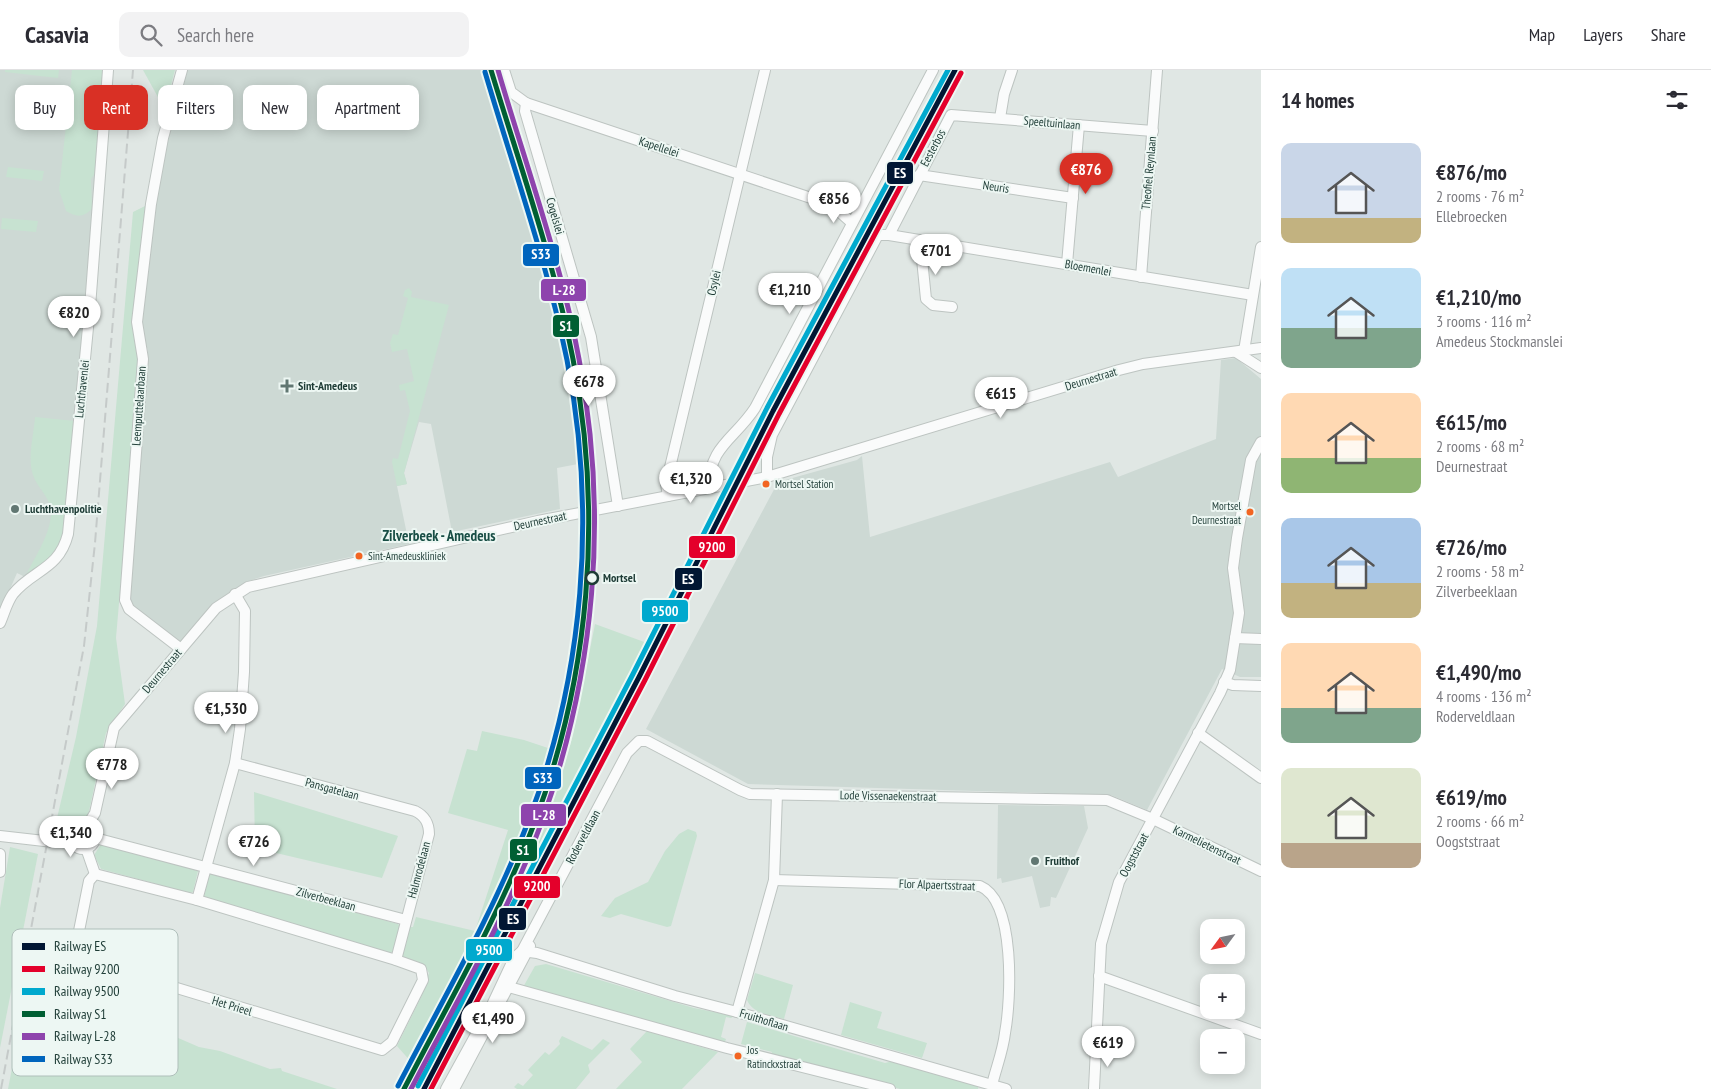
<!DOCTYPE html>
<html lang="en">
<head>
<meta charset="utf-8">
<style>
	:root { --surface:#fff; --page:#f2f2f3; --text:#2b2b33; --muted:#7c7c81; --line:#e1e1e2; --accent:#d93025 }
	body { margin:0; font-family:"PT Sans Narrow",sans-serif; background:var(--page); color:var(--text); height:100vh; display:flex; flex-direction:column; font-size:19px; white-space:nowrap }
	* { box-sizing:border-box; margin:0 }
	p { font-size:16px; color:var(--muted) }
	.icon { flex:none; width:28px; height:28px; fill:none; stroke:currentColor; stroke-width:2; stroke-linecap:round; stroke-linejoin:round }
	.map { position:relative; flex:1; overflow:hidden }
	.drawer { display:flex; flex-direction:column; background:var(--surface); width:450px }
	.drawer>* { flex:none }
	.top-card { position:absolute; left:15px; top:15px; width:475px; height:45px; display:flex; gap:10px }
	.needle { width:32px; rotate:237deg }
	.tools { position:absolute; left:1200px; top:849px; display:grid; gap:10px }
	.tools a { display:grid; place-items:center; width:45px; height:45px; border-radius:10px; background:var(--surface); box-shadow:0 2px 12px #0003; font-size:25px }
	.price { position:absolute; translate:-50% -42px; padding:0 11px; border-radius:18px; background:#fff; color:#222; font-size:16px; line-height:32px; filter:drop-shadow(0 1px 2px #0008) }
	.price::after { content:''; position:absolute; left:50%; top:30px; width:15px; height:11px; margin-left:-8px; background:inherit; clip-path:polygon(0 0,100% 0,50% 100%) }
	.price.on { background:var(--accent); color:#fff }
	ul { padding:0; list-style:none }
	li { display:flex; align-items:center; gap:15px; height:125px; padding:0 20px }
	li span { display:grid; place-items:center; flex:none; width:140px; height:100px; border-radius:10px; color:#555 }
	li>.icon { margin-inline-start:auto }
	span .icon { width:60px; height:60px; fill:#fffc; stroke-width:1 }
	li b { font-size:21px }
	h2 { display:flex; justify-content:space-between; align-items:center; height:60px; padding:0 20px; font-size:21px }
	.tag { padding:0 18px; border-radius:10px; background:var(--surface); box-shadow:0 2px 12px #0003; font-size:18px; line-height:45px }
	.tag.on { background:var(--accent); color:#fff }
	header { display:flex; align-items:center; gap:30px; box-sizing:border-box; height:70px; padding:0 25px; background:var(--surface); border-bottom:1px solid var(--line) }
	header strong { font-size:24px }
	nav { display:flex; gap:28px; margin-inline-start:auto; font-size:18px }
	.search { width:350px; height:45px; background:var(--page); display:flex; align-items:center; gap:12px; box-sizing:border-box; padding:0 18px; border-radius:10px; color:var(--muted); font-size:19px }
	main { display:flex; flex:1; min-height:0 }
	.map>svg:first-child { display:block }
	.built { fill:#cdd9d4 }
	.green { fill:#c7e2d1 }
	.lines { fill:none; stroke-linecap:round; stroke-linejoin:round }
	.minor-casing { stroke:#bdc4c1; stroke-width:12 }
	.minor { stroke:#fafbfb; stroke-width:10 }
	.rail { stroke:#c5cac9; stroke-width:2; stroke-dasharray:10 5; stroke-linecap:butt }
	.rail-1-casing { stroke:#edf7f3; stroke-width:9 }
	.rail-2-casing { stroke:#edf7f3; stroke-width:9 }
	.rail-3-casing { stroke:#edf7f3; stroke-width:9 }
	.rail-4-casing { stroke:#edf7f3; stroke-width:9 }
	.rail-5-casing { stroke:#edf7f3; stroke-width:9 }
	.rail-6-casing { stroke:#edf7f3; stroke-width:9 }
	.rail-1 { stroke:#011633; stroke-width:5 }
	.rail-2 { stroke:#e4002b; stroke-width:5 }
	.rail-3 { stroke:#00a9ce; stroke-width:5 }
	.rail-4 { stroke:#005f33; stroke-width:5 }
	.rail-5 { stroke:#8e44ad; stroke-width:5 }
	.rail-6 { stroke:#0065bd; stroke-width:5 }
	.poi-dot { fill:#617772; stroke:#edf7f3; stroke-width:2 }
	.bus-dot { fill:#f26522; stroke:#edf7f3; stroke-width:2 }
	.stop-dot { fill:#edf7f3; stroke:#1d3b35; stroke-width:2.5 }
	.labels { text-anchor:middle; stroke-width:4; stroke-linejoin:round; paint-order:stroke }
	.bus-label { font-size:11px; fill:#1d3b35; stroke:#edf7f3; text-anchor:start }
	.street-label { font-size:12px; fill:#1d3b35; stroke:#edf7f3 }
	.poi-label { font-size:12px; font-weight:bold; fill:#1d3b35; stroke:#edf7f3; text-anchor:start }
	.stop-label { font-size:12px; font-weight:bold; fill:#1d3b35; stroke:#edf7f3; text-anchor:start }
	.quarter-label { font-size:15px; font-weight:bold; fill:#184e45; stroke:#edf7f3 }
	.key { fill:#edf7f3; stroke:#afbfba; stroke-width:1 }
	.key-label { font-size:14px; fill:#1d3b35 }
	.line-badge { stroke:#edf7f3; stroke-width:2 }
	.badge-label { font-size:14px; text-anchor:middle; font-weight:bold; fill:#fff }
</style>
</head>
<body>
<header>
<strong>Casavia</strong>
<div class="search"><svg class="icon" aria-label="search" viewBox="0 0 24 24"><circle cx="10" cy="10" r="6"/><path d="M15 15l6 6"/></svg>Search here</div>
<nav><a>Map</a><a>Layers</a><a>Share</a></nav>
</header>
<main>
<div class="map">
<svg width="1261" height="1019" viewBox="0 0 1261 1019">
	<rect width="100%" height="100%" fill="#e0e7e4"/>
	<!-- built -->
	<g class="built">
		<polygon points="0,0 106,0 64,464 27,508 17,503 0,542"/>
		<polygon points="186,0 485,0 560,261 576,342 578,394 557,398 560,439 452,462 431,354 419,352 404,403 407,414 397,416 409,474 264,506 246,512 212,534 181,572 129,534 148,281 140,252 154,134 181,13"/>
		<polygon points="1236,288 1261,309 1261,607 1240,607 1222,599 1147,740 1111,725 748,714 646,659 778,412 857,390 862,386 870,467 1110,392 1118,407 1216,369 1221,290"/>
		<polygon points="998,735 1084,736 1088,758 1056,828 1051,827 1050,836 1040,838 1032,806 1002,813 1001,808 997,809"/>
	</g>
	<!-- green -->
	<g class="green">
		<polygon points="5,0 59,0 58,8 5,2"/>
		<path d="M72 0H105L96 81 100 85V96L91 109 92 139C82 148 77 147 66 141L59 120Z"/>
		<polygon points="143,0 175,0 169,23 165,29 159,29"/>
		<polygon points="8,97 44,101 42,111 6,107"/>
		<polygon points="147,135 140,290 116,568 125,634 106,663 88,746 70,755 66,762 54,761 76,667 97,556 133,142"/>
		<polygon points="2,148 38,151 36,162 1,159"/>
		<polygon points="409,218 412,222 411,227 449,235 404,403 407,414 397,416 392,392 393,388 398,389 410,341 405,320 400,321 399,315 414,311 407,279 392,282 390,273 393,264 398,265 408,228 403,226 405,220"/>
		<path d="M35 347 75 351 64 464C58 485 42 494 25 507 34 488 49 467 51 446 52 427 38 420 33 405 27 388 34 364 35 347Z"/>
		<polygon points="595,554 647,573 553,753 533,783 559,714 573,665"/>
		<path d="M482 661 524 670 551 679C522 789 466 893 412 993L397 976 422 925 421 921 429 903 424 895 402 886 409 857H413L416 847 475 861 508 760 448 743 467 679 477 681Z"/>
		<polygon points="254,722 398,766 382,808 255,778"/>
		<polygon points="688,759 696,762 697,766 671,856 667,857 621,844 610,848 601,846 615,828 648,812 665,781 679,764"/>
		<polygon points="102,773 198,801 193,822 190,823 101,799 94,785"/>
		<polygon points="10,777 38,784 0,978 0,838"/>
		<polygon points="210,803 398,854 400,857 394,881 390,883 203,827"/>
		<path d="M35 878 66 885 67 891 78 898 79 905 69 907 64 917 62 931C68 940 88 946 99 945L153 962 169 964 199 977 220 981 270 999 281 998 282 1001 337 1019H8Z"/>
		<polygon points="546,894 694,938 734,946 731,948 726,947 721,967 726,969 725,972 522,919 535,896"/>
		<path d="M755 903 793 915 784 949C770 945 753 944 747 930Z"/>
		<polygon points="850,932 882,942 877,958 927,973 922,988 841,965"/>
		<polygon points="747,952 885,993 893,991 979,1013 978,1019 900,1019 771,985 772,982 741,974"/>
		<polygon points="647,961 718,982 682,1019 616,1019 642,992 630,979"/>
		<polygon points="562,966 592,980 603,969 610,973 588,995 590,1002 576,1019 517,1019 514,1017 518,1013 523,1016 533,1005 528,1000 545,982 549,985 560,974 559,971"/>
	</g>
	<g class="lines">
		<!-- minor casing -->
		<g class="minor-casing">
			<g id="minor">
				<polyline points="504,0 511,22 526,33 832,135 852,153"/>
				<polyline points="526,33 525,41 591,267 618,436"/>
				<polyline points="1000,48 1004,24 1012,0"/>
				<polyline points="919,105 1073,128"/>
				<polyline points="832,135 862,134"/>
				<polyline points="889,165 951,45 1153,61"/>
				<polyline points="923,170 921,179 926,229 933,235 952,237"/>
				<polyline points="1067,194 1079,55"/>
				<polyline points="1141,207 1157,0"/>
				<polyline points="1244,281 1261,177"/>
				<polyline points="1236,282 1261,298"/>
				<polyline points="767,407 767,387 772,365 878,165 889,165 1253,225"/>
				<path d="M709 417C709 376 735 369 755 338L933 0"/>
				<polyline points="668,426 666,414 765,0"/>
				<path d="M0 553C4 544 7 532 13 524 32 500 59 500 68 464L90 237 108 0"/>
				<polyline points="1235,568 1261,569"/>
				<polyline points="181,579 129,539 125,530 143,289 137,252 151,134 163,68 182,0"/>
				<polyline points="1224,612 1233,615 1261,616"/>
				<polyline points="1198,663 1261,708"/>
				<path d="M235 693 415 741C425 746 429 753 429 764L396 890"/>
				<circle cx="83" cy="767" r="12"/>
				<polyline points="87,756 95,743 114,658 216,538 248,517 538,451 767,407 1119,300 1143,294 1261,278"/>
				<polyline points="0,766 53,772 71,770"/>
				<polyline points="95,768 406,850"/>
				<polyline points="86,778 95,804"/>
				<polyline points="0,784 0,802"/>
				<polygon points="95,804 197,830 396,890 421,899 423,910 392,972 382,980 81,889 76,886 75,881 89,811"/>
				<path d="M774 810 980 816C1016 831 1011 930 1005 963 1003 981 996 998 992 1015"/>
				<polyline points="197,830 235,693 240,659 244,602 245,541 235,524"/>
				<polyline points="522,881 537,883 675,926 737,942 1006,1019"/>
				<polyline points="1099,906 1261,964"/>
				<polyline points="509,917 727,978 890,1019"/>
				<polyline points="737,942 774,810 777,724"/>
				<polyline points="446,1019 491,937 514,888 522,881 627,683 639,671 647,671 740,720 750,724 1107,730 1153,749 1261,801"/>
				<polyline points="454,1019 530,876"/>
				<polyline points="1094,1019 1101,874 1119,812 1220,623 1230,600 1239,543 1233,498 1237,468 1251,390 1261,372"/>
			</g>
		</g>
		<!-- minor -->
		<use href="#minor" class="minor"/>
		<!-- rail -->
		<polyline class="rail" points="1,1019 84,576 95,473 133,0"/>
		<!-- rail-1 casing -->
		<g class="rail-1-casing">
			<polyline id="rail-1" points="424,1019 639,607 773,341 955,0"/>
		</g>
		<!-- rail-2 casing -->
		<g class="rail-2-casing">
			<polyline id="rail-2" points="431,1019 645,610 779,344 961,3"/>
		</g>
		<!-- rail-3 casing -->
		<g class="rail-3-casing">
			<polyline id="rail-3" points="418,1016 633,604 767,338 948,0"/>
		</g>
		<!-- rail-4 casing -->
		<g class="rail-4-casing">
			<path id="rail-4" d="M404 1019C449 932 499 846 534 754 590 606 603 445 573 289 554 191 520 96 491 0"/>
		</g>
		<!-- rail-5 casing -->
		<g class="rail-5-casing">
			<path id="rail-5" d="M411 1019C456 932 507 846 541 754 595 604 609 446 579 289 561 191 526 96 498 0"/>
		</g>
		<!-- rail-6 casing -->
		<g class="rail-6-casing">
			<path id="rail-6" d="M398 1016C443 929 493 844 528 752 584 605 597 444 567 290 547 192 513 97 485 2"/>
		</g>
		<!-- rail-1 -->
		<use href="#rail-1" class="rail-1"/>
		<!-- rail-2 -->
		<use href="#rail-2" class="rail-2"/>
		<!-- rail-3 -->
		<use href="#rail-3" class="rail-3"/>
		<!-- rail-4 -->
		<use href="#rail-4" class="rail-4"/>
		<!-- rail-5 -->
		<use href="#rail-5" class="rail-5"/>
		<!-- rail-6 -->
		<use href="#rail-6" class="rail-6"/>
	</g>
	<!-- markers -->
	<g class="poi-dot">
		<path d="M284.5 308.5h5v5h5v5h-5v5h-5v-5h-5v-5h5z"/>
		<circle cx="15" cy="439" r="5"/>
		<circle cx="1035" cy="791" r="5"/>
	</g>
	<g class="bus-dot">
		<circle cx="766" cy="414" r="4.5"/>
		<circle cx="1250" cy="442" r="4.5"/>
		<circle cx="359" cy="486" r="4.5"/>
		<circle cx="738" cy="986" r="4.5"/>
	</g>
	<circle class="stop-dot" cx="592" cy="508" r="6"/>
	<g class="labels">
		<!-- bus labels -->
		<g class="bus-label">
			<text x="775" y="418">Mortsel Station</text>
			<text x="1241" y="440" text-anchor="end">Mortsel<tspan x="1241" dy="14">Deurnestraat</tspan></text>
			<text x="368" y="490">Sint-Amedeuskliniek</text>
			<text x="747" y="984">Jos<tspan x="747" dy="14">Ratinckxstraat</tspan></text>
		</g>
		<!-- street labels -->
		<g class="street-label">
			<text transform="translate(1052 53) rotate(5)" y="4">Speeltuinlaan</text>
			<text transform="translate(659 77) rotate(18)" y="4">Kapellelei</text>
			<text transform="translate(933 78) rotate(-62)" y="4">Eesterbos</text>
			<text transform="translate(1149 103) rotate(-85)" y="4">Theofiel Reynlaan</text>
			<text transform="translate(996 117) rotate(8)" y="4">Neuris</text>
			<text transform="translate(555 146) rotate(74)" y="4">Cogelslei</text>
			<text transform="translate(1088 198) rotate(10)" y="4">Bloemenlei</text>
			<text transform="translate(714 213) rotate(-77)" y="4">Osylei</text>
			<text transform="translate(1091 309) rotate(-17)" y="4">Deurnestraat</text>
			<text transform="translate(82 319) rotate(-84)" y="4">Luchthavenlei</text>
			<text transform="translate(139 336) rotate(-86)" y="4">Leemputtelaarbaan</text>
			<text transform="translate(540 451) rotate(-12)" y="4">Deurnestraat</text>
			<text transform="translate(162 601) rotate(-50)" y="4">Deurnestraat</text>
			<text transform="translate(332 719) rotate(15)" y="4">Pansgatelaan</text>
			<text transform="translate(888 726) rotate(1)" y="4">Lode Vissenaekenstraat</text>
			<text transform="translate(583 767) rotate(-62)" y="4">Roderveldlaan</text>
			<text transform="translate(1207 775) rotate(26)" y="4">Karmelietenstraat</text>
			<text transform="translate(1134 785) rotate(-62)" y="4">Oogststraat</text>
			<text transform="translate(419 800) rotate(-75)" y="4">Halmrodelaan</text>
			<text transform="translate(937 815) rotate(2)" y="4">Flor Alpaertsstraat</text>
			<text transform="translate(326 829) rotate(15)" y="4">Zilverbeeklaan</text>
			<text transform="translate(232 936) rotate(17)" y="4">Het Prieel</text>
			<text transform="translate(764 950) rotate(17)" y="4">Fruithoflaan</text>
		</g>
		<!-- poi labels -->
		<g class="poi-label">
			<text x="298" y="320">Sint-Amedeus</text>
			<text x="25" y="443">Luchthavenpolitie</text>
			<text x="1045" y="795">Fruithof</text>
		</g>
		<!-- stop labels -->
		<g class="stop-label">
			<text x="603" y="512">Mortsel</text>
		</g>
		<!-- quarter labels -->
		<g class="quarter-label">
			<text x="439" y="471">Zilverbeek - Amedeus</text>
		</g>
	</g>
	<!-- legend -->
	<rect x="12" y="859" width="166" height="147" rx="8" class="key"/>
	<rect x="22" y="873" width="23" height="7" fill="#011633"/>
	<rect x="22" y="896" width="23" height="6" fill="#e4002b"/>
	<rect x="22" y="918" width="23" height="7" fill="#00a9ce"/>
	<rect x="22" y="941" width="23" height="6" fill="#005f33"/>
	<rect x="22" y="963" width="23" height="7" fill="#8e44ad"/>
	<rect x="22" y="986" width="23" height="6" fill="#0065bd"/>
	<g class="key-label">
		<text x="54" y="881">Railway ES</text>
		<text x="54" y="904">Railway 9200</text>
		<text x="54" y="926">Railway 9500</text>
		<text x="54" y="949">Railway S1</text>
		<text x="54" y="971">Railway L-28</text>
		<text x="54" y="994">Railway S33</text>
	</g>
	<g class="line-badge">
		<rect x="886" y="91" width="28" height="24" rx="5" fill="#011633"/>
		<rect x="522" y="173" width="38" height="24" rx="5" fill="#0065bd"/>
		<rect x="540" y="208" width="47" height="24" rx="5" fill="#8e44ad"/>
		<rect x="552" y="244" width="28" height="24" rx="5" fill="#005f33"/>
		<rect x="688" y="465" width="48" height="24" rx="5" fill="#e4002b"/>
		<rect x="674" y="497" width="29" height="24" rx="5" fill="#011633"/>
		<rect x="641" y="529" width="48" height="24" rx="5" fill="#00a9ce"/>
		<rect x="524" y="696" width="38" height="24" rx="5" fill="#0065bd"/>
		<rect x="520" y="733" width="47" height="24" rx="5" fill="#8e44ad"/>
		<rect x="509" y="768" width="29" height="24" rx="5" fill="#005f33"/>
		<rect x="513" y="805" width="48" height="24" rx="5" fill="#e4002b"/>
		<rect x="498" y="837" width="29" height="24" rx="5" fill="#011633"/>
		<rect x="465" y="868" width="48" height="24" rx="5" fill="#00a9ce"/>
	</g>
	<g class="badge-label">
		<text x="900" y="108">ES</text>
		<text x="541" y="189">S33</text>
		<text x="564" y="225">L-28</text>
		<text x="566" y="261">S1</text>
		<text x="712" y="482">9200</text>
		<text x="688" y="514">ES</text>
		<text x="665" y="546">9500</text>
		<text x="543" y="713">S33</text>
		<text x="544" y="750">L-28</text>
		<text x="523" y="785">S1</text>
		<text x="537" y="821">9200</text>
		<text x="513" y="854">ES</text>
		<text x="489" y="885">9500</text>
	</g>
</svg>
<div class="tools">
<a><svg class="needle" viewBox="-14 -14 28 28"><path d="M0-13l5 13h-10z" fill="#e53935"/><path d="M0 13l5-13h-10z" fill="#7c7c81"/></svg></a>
<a>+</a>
<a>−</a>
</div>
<b class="price on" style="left:1086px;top:125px">€876</b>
<b class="price" style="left:834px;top:154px">€856</b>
<b class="price" style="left:936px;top:206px">€701</b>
<b class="price" style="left:790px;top:245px">€1,210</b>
<b class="price" style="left:74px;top:268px">€820</b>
<b class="price" style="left:589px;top:337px">€678</b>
<b class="price" style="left:1001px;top:349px">€615</b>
<b class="price" style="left:691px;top:434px">€1,320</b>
<b class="price" style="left:226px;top:664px">€1,530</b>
<b class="price" style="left:112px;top:720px">€778</b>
<b class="price" style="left:71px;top:788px">€1,340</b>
<b class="price" style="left:254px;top:797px">€726</b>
<b class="price" style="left:493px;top:974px">€1,490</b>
<b class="price" style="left:1108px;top:998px">€619</b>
<div class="top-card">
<a class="tag">Buy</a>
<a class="tag on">Rent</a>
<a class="tag">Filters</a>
<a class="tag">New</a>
<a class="tag">Apartment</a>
</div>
</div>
<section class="drawer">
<h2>14 homes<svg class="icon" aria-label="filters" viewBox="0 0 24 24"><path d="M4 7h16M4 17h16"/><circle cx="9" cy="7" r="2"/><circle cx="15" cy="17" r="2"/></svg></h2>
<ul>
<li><span style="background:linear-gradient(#c9d6e8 75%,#c2b280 0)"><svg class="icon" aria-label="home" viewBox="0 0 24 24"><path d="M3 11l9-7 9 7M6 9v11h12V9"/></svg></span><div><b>€876/mo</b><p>2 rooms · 76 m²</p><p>Ellebroecken</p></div></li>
<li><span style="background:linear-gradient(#bfe0f5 60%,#7fa58c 0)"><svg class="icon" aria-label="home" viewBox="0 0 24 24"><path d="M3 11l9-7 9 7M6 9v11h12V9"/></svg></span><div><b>€1,210/mo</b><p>3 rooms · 116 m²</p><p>Amedeus Stockmanslei</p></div></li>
<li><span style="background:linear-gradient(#ffd9b3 65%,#8fb573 0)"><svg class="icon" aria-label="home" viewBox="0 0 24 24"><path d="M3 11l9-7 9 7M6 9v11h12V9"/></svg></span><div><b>€615/mo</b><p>2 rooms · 68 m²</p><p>Deurnestraat</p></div></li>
<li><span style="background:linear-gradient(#a9c7e8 65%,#c2b280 0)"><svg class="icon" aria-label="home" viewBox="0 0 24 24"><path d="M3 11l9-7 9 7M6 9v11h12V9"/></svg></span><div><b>€726/mo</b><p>2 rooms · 58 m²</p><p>Zilverbeeklaan</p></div></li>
<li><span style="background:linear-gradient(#ffd9b3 65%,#7fa58c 0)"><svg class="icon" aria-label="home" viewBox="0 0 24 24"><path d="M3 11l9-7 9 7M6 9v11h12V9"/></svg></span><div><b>€1,490/mo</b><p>4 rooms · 136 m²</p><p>Roderveldlaan</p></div></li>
<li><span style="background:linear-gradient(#dfe7d0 75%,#b9a48a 0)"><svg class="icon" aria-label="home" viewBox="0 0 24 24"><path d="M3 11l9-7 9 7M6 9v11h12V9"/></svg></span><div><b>€619/mo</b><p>2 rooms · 66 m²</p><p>Oogststraat</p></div></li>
</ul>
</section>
</main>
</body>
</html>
